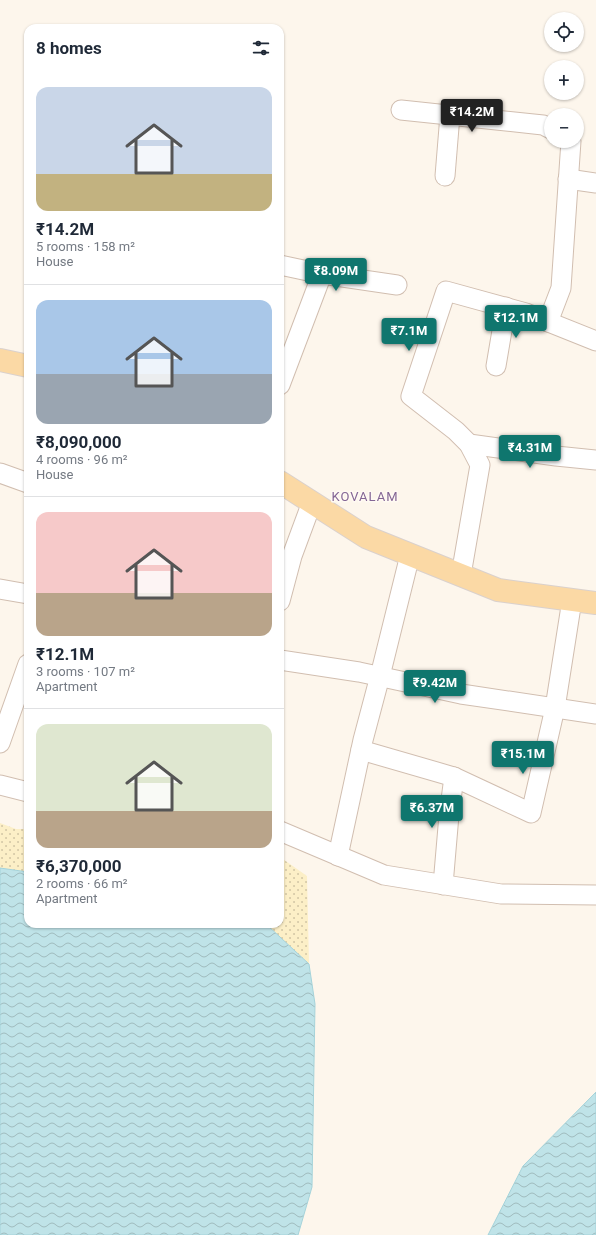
<!DOCTYPE html>
<html lang="en">
<head>
<meta charset="utf-8">
<style>
	:root { --surface:#fff; --page:#f6f6f7; --text:#1f2937; --muted:#747a83; --line:#e0e1e3; --accent:#0f766e }
	body { margin:0; font-family:Roboto,sans-serif; background:var(--page); color:var(--text); height:100vh; display:flex; flex-direction:column; font-size:15px; white-space:nowrap }
	* { box-sizing:border-box; margin:0 }
	p { font-size:13px; color:var(--muted) }
	.icon { flex:none; width:22px; height:22px; fill:none; stroke:currentColor; stroke-width:2; stroke-linecap:round; stroke-linejoin:round }
	.map { position:relative; flex:1; overflow:hidden }
	.side { position:absolute; left:24px; top:24px; width:260px; height:904px; display:flex; flex-direction:column; background:var(--surface); border-radius:12px; box-shadow:0 1px 3px #0004 }
	.side>* { flex:none }
	.buttons { position:absolute; left:544px; top:12px; display:grid; gap:8px }
	.buttons a { display:grid; place-items:center; width:40px; height:40px; border-radius:50%; background:var(--surface); box-shadow:0 1px 3px #0004; font-size:20px }
	.price { position:absolute; translate:-50% -34px; padding:0 9px; border-radius:4px; background:var(--accent); color:#fff; font-size:13px; line-height:26px; filter:drop-shadow(0 1px 2px #0008) }
	.price::after { content:''; position:absolute; left:50%; top:24px; width:12px; height:9px; margin-left:-6px; background:inherit; clip-path:polygon(0 0,100% 0,50% 100%) }
	.price.selected { background:#222; color:#fff }
	ul { padding:0; list-style:none }
	li { display:grid; align-content:center; gap:8px; height:212px; padding:0 12px }
	li+li { border-top:1px solid var(--line) }
	li span { display:grid; place-items:center; height:124px; border-radius:12px; color:#555 }
	li>.icon { margin-inline-start:auto }
	span .icon { width:72px; height:72px; fill:#fffc; stroke-width:1 }
	li b { font-size:17px }
	h2 { display:flex; justify-content:space-between; align-items:center; height:48px; padding:0 12px; font-size:17px }
	.map>svg:first-child { display:block }
	.sand { fill:url(#sand-dots) }
	.water { fill:url(#water-waves); stroke:#a5d3da }
	.lines { fill:none; stroke-linecap:round; stroke-linejoin:round }
	.minor-casing { stroke:#d1beb0; stroke-width:21 }
	.major-casing { stroke:#dad1cd; stroke-width:24 }
	.minor { stroke:#fff; stroke-width:19 }
	.major { stroke:#fbd9a5; stroke-width:22 }
	.labels { text-anchor:middle; stroke-width:3; stroke-linejoin:round; paint-order:stroke }
	.quarter-label { font-size:13px; letter-spacing:1px; fill:#846695; stroke:#fffaf3 }
</style>
</head>
<body>
<div class="map">
<svg width="596" height="1235" viewBox="0 0 596 1235">
	<defs>
		<pattern id="sand-dots" width="8" height="8" patternUnits="userSpaceOnUse"><rect width="8" height="8" fill="#fcefc7"/><path d="M2 2h.1M6 6h.1" fill="none" stroke="#d1c5a4" stroke-width="1.8" stroke-linecap="round"/></pattern>
		<pattern id="water-waves" width="16" height="10" patternUnits="userSpaceOnUse"><rect width="16" height="10" fill="#bfe3e8"/><path d="M0 5q4-4 8 0t8 0" fill="none" stroke="#a0bbbe"/></pattern>
	</defs>
	<rect width="100%" height="100%" fill="#fdf6ec"/>
	<!-- sand -->
	<g class="sand">
		<polygon points="0,823 16,829 28,829 28,872 0,868"/>
		<polygon points="280,857 307,876 309,964 266,924 280,924"/>
	</g>
	<!-- water -->
	<g class="water">
		<polygon points="0,868 28,872 28,924 266,924 309,964 315,1004 312,1187 298,1235 0,1235"/>
		<polygon points="596,1092 596,1235 488,1235 523,1166"/>
	</g>
	<g class="lines">
		<!-- minor casing -->
		<g class="minor-casing">
			<g id="minor">
				<polyline points="401,110 543,125 551,129"/>
				<polyline points="445,176 450,115"/>
				<polyline points="568,179 596,183"/>
				<polyline points="280,265 322,274 397,285"/>
				<polyline points="548,322 561,288 571,141"/>
				<polyline points="496,366 506,307"/>
				<polyline points="280,385 322,274"/>
				<polyline points="469,444 556,456 596,460"/>
				<polyline points="0,473 28,483"/>
				<polyline points="461,575 480,465 469,444 456,431 411,396 446,291 526,313 596,341"/>
				<polyline points="0,589 28,594"/>
				<polyline points="280,601 292,556 312,502"/>
				<polyline points="280,660 359,672 461,694 596,714"/>
				<polyline points="0,743 28,664"/>
				<polyline points="361,750 454,777 531,813 555,708 572,600"/>
				<polyline points="0,785 28,792"/>
				<polyline points="280,831 384,875 501,894 596,895"/>
				<polyline points="338,856 363,740 380,676 410,555"/>
				<polyline points="443,885 449,815 454,777"/>
			</g>
		</g>
		<!-- major casing -->
		<g class="major-casing">
			<g id="major">
				<polyline points="0,360 28,366"/>
				<polyline points="280,482 366,537 498,590 596,603"/>
			</g>
		</g>
		<!-- minor -->
		<use href="#minor" class="minor"/>
		<!-- major -->
		<use href="#major" class="major"/>
	</g>
	<g class="labels">
		<!-- quarter labels -->
		<g class="quarter-label">
			<text x="365" y="501">KOVALAM</text>
		</g>
	</g>
</svg>
<div class="buttons">
<a><svg class="icon" aria-label="locate" viewBox="0 0 24 24"><circle cx="12" cy="12" r="6"/><path d="M12 2v4M12 18v4M2 12h4M18 12h4"/></svg></a>
<a>+</a>
<a>−</a>
</div>
<b class="price selected" style="left:472px;top:133px">₹14.2M</b>
<b class="price" style="left:336px;top:292px">₹8.09M</b>
<b class="price" style="left:516px;top:339px">₹12.1M</b>
<b class="price" style="left:409px;top:352px">₹7.1M</b>
<b class="price" style="left:530px;top:469px">₹4.31M</b>
<b class="price" style="left:435px;top:704px">₹9.42M</b>
<b class="price" style="left:523px;top:775px">₹15.1M</b>
<b class="price" style="left:432px;top:829px">₹6.37M</b>
<section class="side">
<h2>8 homes<svg class="icon" aria-label="filters" viewBox="0 0 24 24"><path d="M4 7h16M4 17h16"/><circle cx="9" cy="7" r="2"/><circle cx="15" cy="17" r="2"/></svg></h2>
<ul>
<li><span style="background:linear-gradient(#c9d6e8 70%,#c2b280 0)"><svg class="icon" aria-label="home" viewBox="0 0 24 24"><path d="M3 11l9-7 9 7M6 9v11h12V9"/></svg></span><div><b>₹14.2M</b><p>5 rooms · 158 m²</p><p>House</p></div></li>
<li><span style="background:linear-gradient(#a9c7e8 60%,#9aa5b1 0)"><svg class="icon" aria-label="home" viewBox="0 0 24 24"><path d="M3 11l9-7 9 7M6 9v11h12V9"/></svg></span><div><b>₹8,090,000</b><p>4 rooms · 96 m²</p><p>House</p></div></li>
<li><span style="background:linear-gradient(#f6c9c9 65%,#b9a48a 0)"><svg class="icon" aria-label="home" viewBox="0 0 24 24"><path d="M3 11l9-7 9 7M6 9v11h12V9"/></svg></span><div><b>₹12.1M</b><p>3 rooms · 107 m²</p><p>Apartment</p></div></li>
<li><span style="background:linear-gradient(#dfe7d0 70%,#b9a48a 0)"><svg class="icon" aria-label="home" viewBox="0 0 24 24"><path d="M3 11l9-7 9 7M6 9v11h12V9"/></svg></span><div><b>₹6,370,000</b><p>2 rooms · 66 m²</p><p>Apartment</p></div></li>
</ul>
</section>
</div>
</body>
</html>
